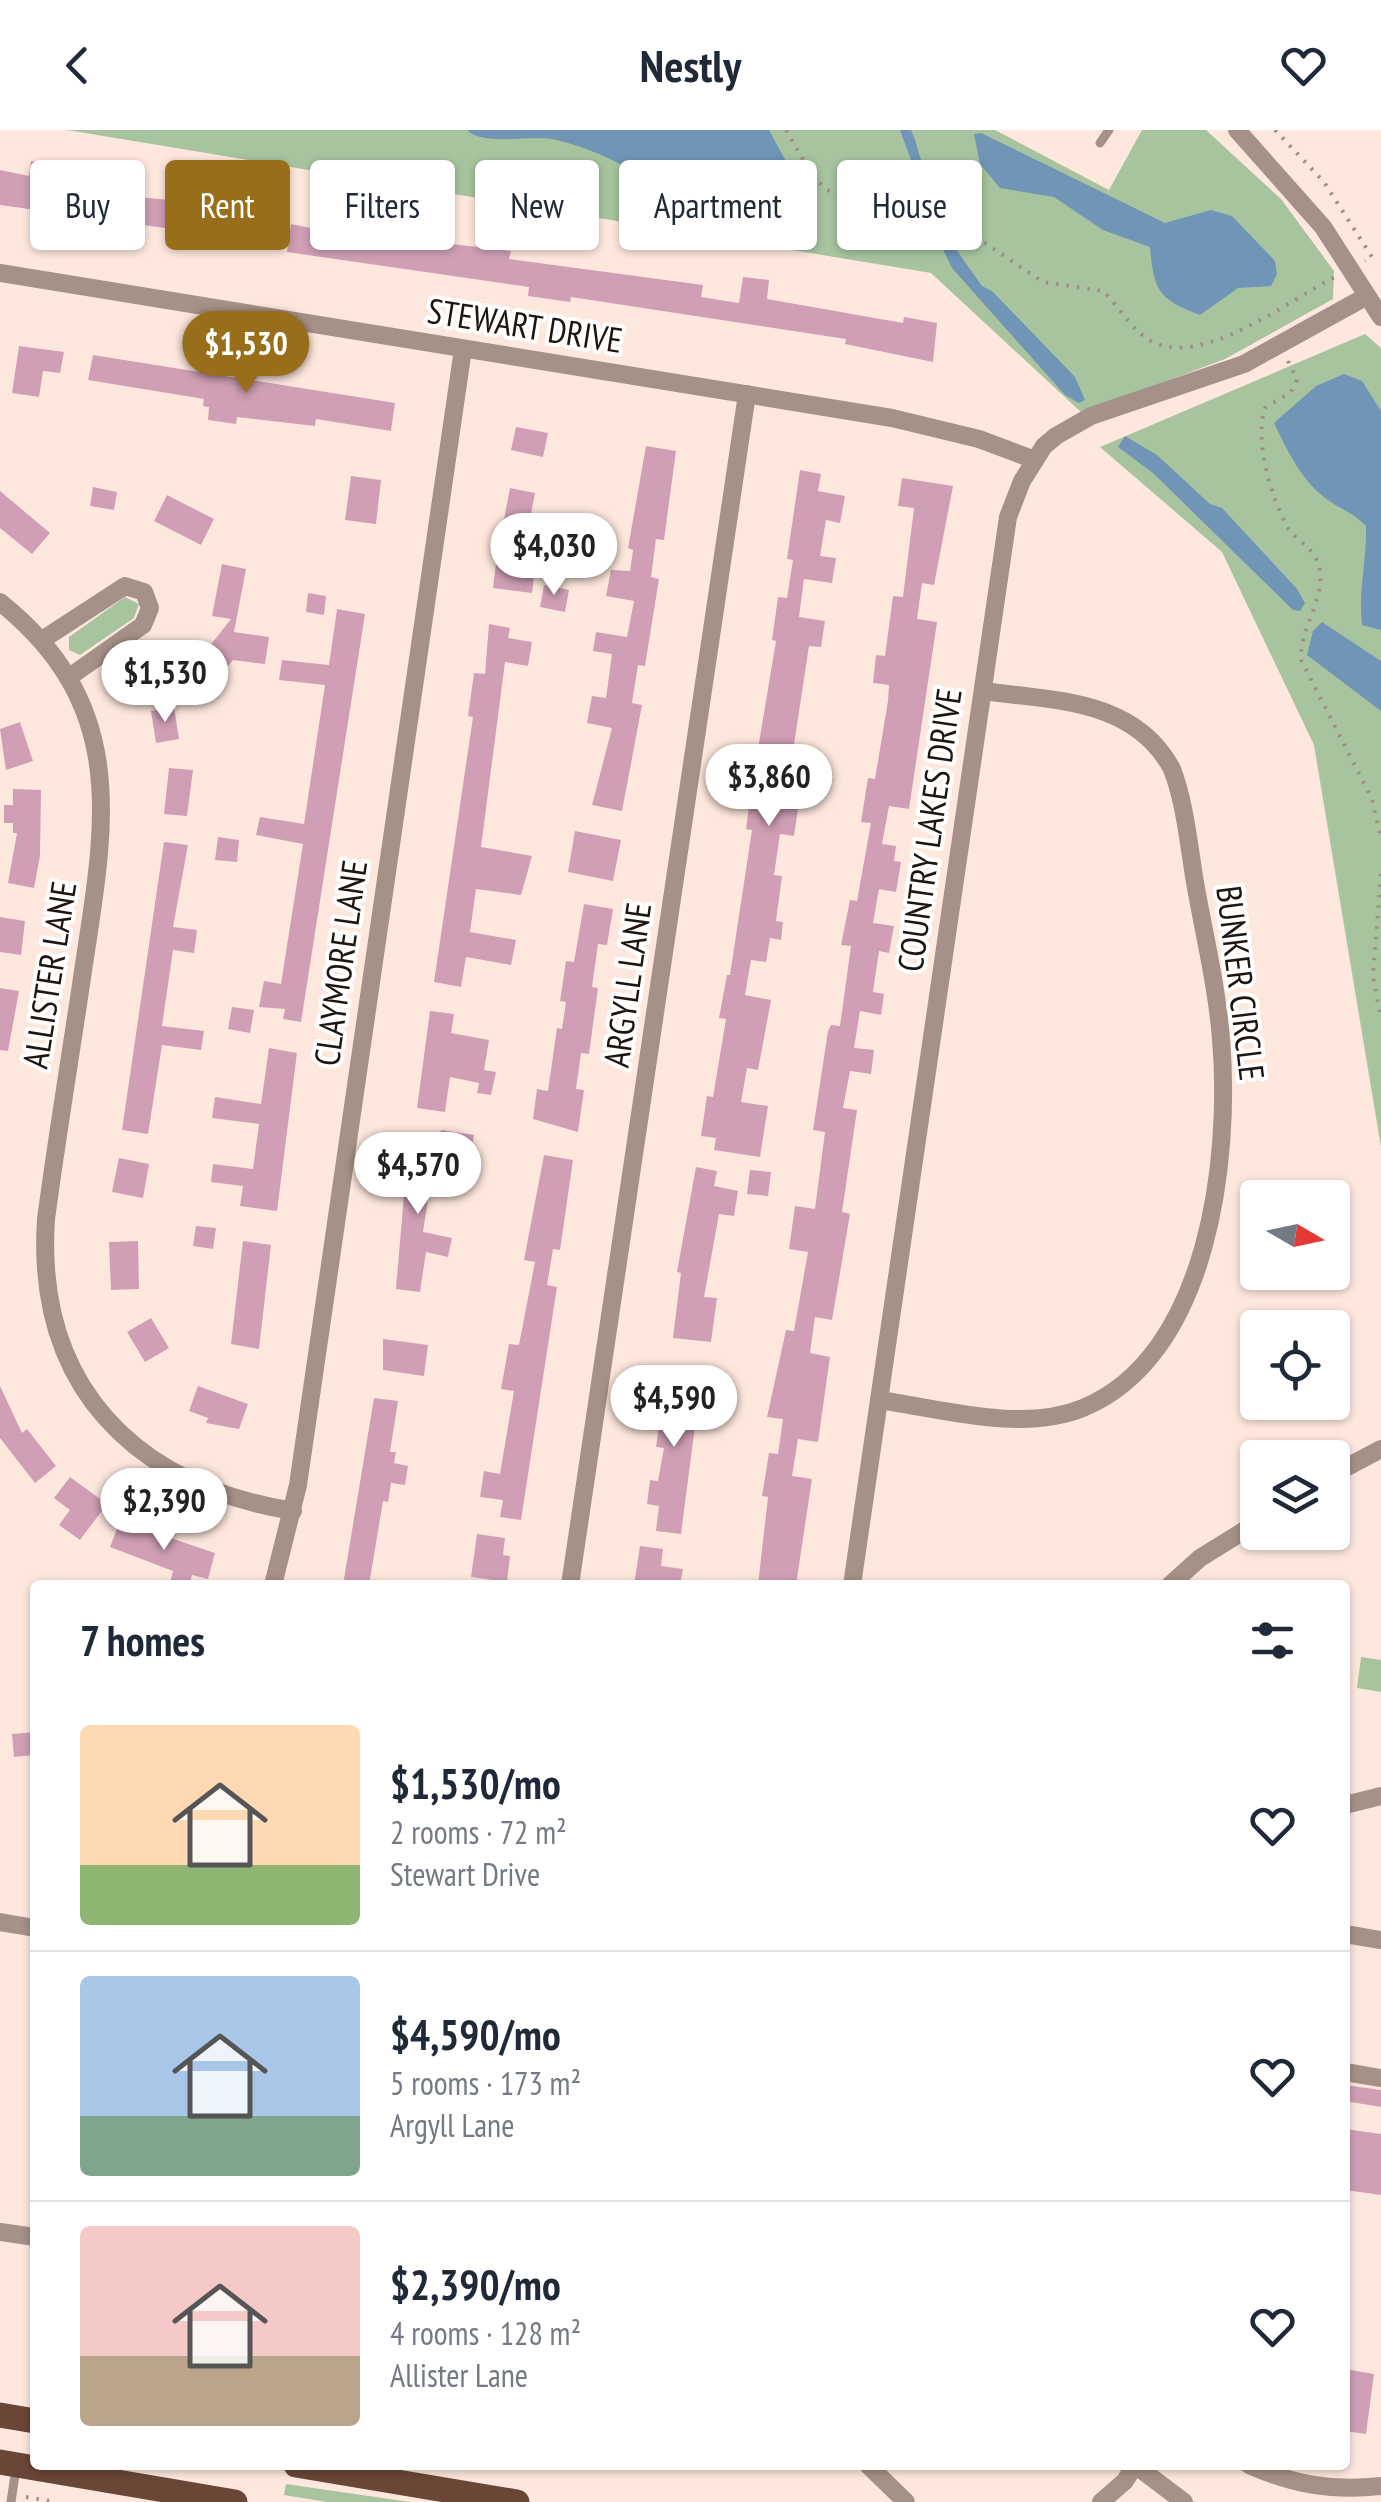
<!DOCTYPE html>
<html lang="en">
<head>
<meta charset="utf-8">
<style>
	:root { --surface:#fff; --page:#f6f6f7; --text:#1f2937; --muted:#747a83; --line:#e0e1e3; --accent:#986e1b }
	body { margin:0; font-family:"PT Sans Narrow",sans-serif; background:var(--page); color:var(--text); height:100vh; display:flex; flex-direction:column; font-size:38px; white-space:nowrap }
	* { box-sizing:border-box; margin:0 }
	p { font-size:32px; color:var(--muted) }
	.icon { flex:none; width:55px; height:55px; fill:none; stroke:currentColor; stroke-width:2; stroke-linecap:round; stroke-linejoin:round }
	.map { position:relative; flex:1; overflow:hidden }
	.sheet { position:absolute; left:30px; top:1450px; width:1320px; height:890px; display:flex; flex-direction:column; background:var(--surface); border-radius:10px; box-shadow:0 2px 8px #0004 }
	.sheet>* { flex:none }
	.hud { position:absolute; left:30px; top:30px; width:1322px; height:90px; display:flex; gap:20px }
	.needle { width:65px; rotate:99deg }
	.tools { position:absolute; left:1240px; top:1050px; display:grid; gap:20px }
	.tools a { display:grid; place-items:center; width:110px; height:110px; border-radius:10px; background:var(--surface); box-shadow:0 2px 8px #0004; font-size:50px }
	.price { position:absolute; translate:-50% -85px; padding:0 22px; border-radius:35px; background:#fff; color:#222; font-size:32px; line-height:65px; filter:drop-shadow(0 2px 5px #0008) }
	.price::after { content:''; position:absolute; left:50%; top:60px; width:30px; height:22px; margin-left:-15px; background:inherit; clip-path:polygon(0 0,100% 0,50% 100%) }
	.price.selected { background:var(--accent); color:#fff }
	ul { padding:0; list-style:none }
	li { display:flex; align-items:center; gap:30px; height:250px; padding:0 50px }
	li+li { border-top:2px solid var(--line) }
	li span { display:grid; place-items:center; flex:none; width:280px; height:200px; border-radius:10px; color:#555 }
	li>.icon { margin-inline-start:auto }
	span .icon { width:120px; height:120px; fill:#fffc; stroke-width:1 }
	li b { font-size:42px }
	h2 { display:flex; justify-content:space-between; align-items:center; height:120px; padding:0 50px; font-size:42px }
	.pill { padding:0 35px; border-radius:10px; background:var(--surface); box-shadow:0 2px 8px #0004; font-size:35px; line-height:90px }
	.pill.selected { background:var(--accent); color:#fff }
	header { display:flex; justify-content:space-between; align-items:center; height:130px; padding:0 50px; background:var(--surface); font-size:45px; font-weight:700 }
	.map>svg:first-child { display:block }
	.green { fill:#a7c49f }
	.water { fill:#7095b6 }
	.building { fill:#d09fb6 }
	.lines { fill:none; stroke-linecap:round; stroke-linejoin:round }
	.path { stroke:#9f8d86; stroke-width:4; stroke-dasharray:2.5 8; stroke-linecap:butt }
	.service { stroke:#a69188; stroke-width:9 }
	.minor { stroke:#a69188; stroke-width:18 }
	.primary { stroke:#6a4637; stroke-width:25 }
	.labels { text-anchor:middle; stroke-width:8; stroke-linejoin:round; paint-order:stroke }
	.street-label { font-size:35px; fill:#20140f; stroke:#fff }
</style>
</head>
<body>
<header><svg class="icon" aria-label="back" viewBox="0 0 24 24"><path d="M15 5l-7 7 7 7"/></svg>Nestly<svg class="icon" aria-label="heart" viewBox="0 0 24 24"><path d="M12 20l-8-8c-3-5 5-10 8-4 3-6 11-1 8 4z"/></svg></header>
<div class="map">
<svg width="1381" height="2372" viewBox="0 0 1381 2372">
	<rect width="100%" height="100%" fill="#fee8de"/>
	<!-- green -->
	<g class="green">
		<polygon points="67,0 995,0 1109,60 1142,0 1206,0 1281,69 1334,141 1333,169 1225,229 1082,283 931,143"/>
		<polygon points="1365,204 1381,218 1381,1017 1314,615 1222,422 1100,317"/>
		<polygon points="125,467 139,474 134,488 80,525 69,520 69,507"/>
		<polygon points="1361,1527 1381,1530 1381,1562 1357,1558"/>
		<polygon points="286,2354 410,2372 327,2372 284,2365"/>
	</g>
	<!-- water -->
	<g class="water">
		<path d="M467 0H769L795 48 792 62C674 97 657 35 557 10 532 4 484 17 467 0Z"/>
		<polygon points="900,0 911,0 915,10 936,81 932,87"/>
		<path d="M981 3 1165 93 1211 80 1232 86 1275 131 1277 144 1271 156 1238 158 1200 185C1158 169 1154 161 1150 117L1103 100 1054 67 1000 58 980 34 974 4Z"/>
		<polygon points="943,101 982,156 992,161 1075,247 1085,270 1079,273 1065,265 952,138 938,109"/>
		<path d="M1344 244 1362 251 1381 281V500L1362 495C1358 462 1367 430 1366 396 1354 383 1342 380 1328 370 1301 351 1288 321 1274 293L1316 256Z"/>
		<polygon points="1125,306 1157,325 1210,374 1222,378 1297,459 1305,473 1300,481 1293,480 1153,343 1118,317"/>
		<polygon points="1322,492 1381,531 1381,581 1307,525 1313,501"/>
	</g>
	<!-- building -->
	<g class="building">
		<polygon points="31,31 58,35 54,62 94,68 98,42 120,46 117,65 190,72 186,101 0,75 0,40 29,46"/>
		<polygon points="194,36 236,40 232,61 191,55"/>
		<polygon points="375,68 425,74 419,110 511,121 509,129 703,155 701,167 739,173 743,147 769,150 767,169 903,193 904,187 937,193 933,232 845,214 846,209 571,167 570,172 528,166 529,157 287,122 291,94 369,110"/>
		<polygon points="225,85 262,90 258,118 222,113"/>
		<polygon points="19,216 64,222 60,243 43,241 39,267 12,263"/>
		<polygon points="93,225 395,273 391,301 316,289 315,296 237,287 236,294 208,290 209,277 203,276 204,269 88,250"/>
		<polygon points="516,297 548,303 543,327 511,320"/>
		<polygon points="646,316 676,321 664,410 656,409 651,447 659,449 645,536 638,535 632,573 642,575 622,681 592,675 612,598 587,593 592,566 606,568 612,524 593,521 596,502 627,507 634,471 606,466 611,440 630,441 633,420 628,418"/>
		<polygon points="800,340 821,344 818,361 845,366 840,393 826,390 820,426 836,428 832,453 804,449 799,487 825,491 821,517 809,516 790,641 777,639 772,676 798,679 794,706 780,704 774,745 782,746 776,791 783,792 781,810 770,808 766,832 751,830 745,865 771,870 758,940 747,938 741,972 768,976 760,1027 714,1020 716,1008 701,1006 707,966 713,967 726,889 719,888 727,845 730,845 752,700 746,699 752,655 760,656 765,620 758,619 776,511 772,510 778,467 787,468 793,430 787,429"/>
		<polygon points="351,346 381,350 376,394 345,390"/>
		<polygon points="902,348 953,356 934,455 922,453 917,489 937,492 909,679 889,676 882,714 896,716 894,731 901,732 896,762 879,759 873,793 894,796 889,823 879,821 873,862 884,864 881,885 860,881 854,918 874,920 871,944 850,941 843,978 857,980 842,1082 850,1084 832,1190 815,1187 810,1223 830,1227 818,1312 798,1309 792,1346 812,1349 796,1455 758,1455 768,1367 762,1366 769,1323 778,1324 783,1289 767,1287 786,1200 794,1201 808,1122 789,1119 795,1076 815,1079 825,1002 813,1000 828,901 831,895 840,896 851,816 841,815 850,770 857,771 871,693 861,692 868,648 875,649 888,571 889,555 873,553 876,525 885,526 893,466 903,467 914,378 898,376"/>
		<polygon points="93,357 117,362 114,380 90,376"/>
		<polygon points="510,358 535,363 528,400 503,395"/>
		<polygon points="0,361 50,403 32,424 0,398"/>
		<polygon points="167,365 214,389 201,415 154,391"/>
		<polygon points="497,425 536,430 532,463 493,458"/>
		<polygon points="222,434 246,439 234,502 269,507 265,534 233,530 207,562 186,546 231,489 212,486"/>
		<polygon points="544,455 569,460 565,482 540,477"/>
		<polygon points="308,463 326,466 324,485 306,482"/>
		<polygon points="337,479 365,484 301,892 283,889 285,879 259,877 264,851 281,854 303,714 256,705 260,687 304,694 325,555 279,550 282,530 329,535"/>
		<polygon points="489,494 510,498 508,508 532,512 528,536 505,532 481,717 532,726 521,765 476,759 470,802 516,810 511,835 466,827 461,857 434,852 473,587 468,586 474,543 485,544"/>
		<polygon points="174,577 179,609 156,613 151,581"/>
		<polygon points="20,592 33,631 6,640 0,599"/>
		<polygon points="169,638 193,640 187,686 164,684"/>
		<polygon points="13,659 41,660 40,726 34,758 8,753 17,703 13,703 13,693 4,693 4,675 13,675"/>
		<polygon points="575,701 621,710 613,751 568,742"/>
		<polygon points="218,707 239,710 237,732 215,730"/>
		<polygon points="164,712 188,715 173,797 197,800 194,823 173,820 162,896 204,901 201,920 162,915 148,1004 122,1000"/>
		<polygon points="584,774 613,779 607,815 598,814 592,857 598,858 589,924 581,923 576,959 584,960 578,1002 533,989 537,959 548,961 557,898 562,899 566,872 560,871 566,831 574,832"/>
		<polygon points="0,787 25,791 21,825 0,822"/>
		<polygon points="0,858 19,861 8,921 0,920"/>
		<polygon points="232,877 254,880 250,903 228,899"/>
		<polygon points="430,881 454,884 451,903 489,910 484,940 496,942 491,965 477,963 479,953 450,947 445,982 417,978"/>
		<polygon points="269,918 297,923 277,1081 240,1076 243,1056 211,1052 213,1034 253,1039 259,994 212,988 215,967 261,974"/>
		<polygon points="441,1000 474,1005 471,1024 438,1019"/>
		<polygon points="409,1006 437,1010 423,1102 452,1108 448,1127 426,1122 420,1162 396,1159"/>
		<polygon points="544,1025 573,1030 560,1120 553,1119 547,1155 557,1157 521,1390 500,1387 503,1370 480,1367 484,1341 500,1344 514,1261 501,1259 509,1214 519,1215 535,1132 524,1130"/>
		<polygon points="119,1028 149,1034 143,1068 112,1062"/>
		<polygon points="696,1037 717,1041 714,1056 738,1061 734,1086 719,1084 704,1167 717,1168 711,1212 673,1208 681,1143 677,1142"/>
		<polygon points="750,1040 771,1042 768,1066 747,1064"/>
		<polygon points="196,1096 216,1098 213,1119 193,1116"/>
		<polygon points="138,1111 139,1159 111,1160 109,1112"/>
		<polygon points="243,1111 271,1115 259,1219 231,1214"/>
		<polygon points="151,1188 169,1218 145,1232 127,1202"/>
		<polygon points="383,1209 428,1215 424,1246 383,1240"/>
		<polygon points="667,1235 695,1239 687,1295 695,1296 681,1404 656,1401 659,1376 647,1374 650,1350 658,1351 664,1318 656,1317"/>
		<polygon points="0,1256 22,1303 27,1299 56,1336 35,1353 0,1308"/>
		<polygon points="198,1256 248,1274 239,1299 206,1293 208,1288 189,1281"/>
		<polygon points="374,1268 398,1271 390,1322 396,1322 394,1333 408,1336 405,1355 391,1353 388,1372 383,1371 369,1455 343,1455"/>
		<polygon points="70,1347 107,1374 80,1410 59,1395 70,1380 54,1368"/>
		<polygon points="120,1391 215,1423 208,1449 192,1445 189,1455 170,1453 173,1441 110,1417"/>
		<polygon points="477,1404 505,1408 503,1425 510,1426 507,1452 471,1447"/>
		<polygon points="640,1416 663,1419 661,1436 683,1439 680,1455 634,1455"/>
		<polygon points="35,1602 35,1625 14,1627 12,1604"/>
		<polygon points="1345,1955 1381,1960 1381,1977 1345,1971"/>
		<polygon points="1345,1999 1381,2004 1381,2065 1345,2060"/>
		<polygon points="1345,2239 1374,2244 1366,2304 1345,2301"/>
	</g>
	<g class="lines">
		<!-- path -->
		<g class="path">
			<path d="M786 0 812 45 827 60 920 93 958 95 1043 152 1103 161C1119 176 1131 200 1151 211 1202 239 1289 170 1335 147"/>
			<polyline points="1275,0 1324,52 1372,127 1365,131"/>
			<path d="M1288 231 1297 250 1291 262 1265 278C1254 310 1271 368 1288 398 1296 411 1312 416 1318 433 1329 467 1299 496 1301 530L1372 669 1381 709"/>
			<polyline points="1381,744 1373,846 1381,889"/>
			<polyline points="26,2367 56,2372"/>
		</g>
		<!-- service -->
		<g class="service">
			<polyline points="1100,13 1109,0"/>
			<polyline points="11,2372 16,2338"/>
		</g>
		<!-- minor -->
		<g class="minor">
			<polyline points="1237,0 1323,97 1381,187"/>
			<polyline points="0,143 892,288 979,309 1035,330"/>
			<path d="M0 472C131 577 105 695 83 841 71 923 57 1006 46 1089 35 1256 134 1355 293 1381"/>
			<polyline points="42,510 125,456 144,462 150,478 143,495 68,548"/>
			<path d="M879 1270C942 1279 1022 1303 1083 1278 1209 1226 1231 1028 1221 909 1217 858 1205 808 1196 758 1189 719 1186 676 1172 639 1134 568 1053 571 983 561"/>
			<polyline points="1332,1345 1381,1319"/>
			<polyline points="273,1455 298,1355 463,219"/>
			<polyline points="570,1455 747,264"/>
			<polyline points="852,1455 1008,387 1022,351 1044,316 1056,306 1091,286 1244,234 1367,166"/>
			<polyline points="1170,1455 1200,1428 1258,1392"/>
			<polyline points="1345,1675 1381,1666"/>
			<polyline points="0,1792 35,1798"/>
			<polyline points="1345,1804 1381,1810"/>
			<polyline points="1345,1942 1381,1948"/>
			<polyline points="0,2102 35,2107"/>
			<polyline points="868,2335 906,2372"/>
			<polyline points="1135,2335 1184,2372"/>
			<path d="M1249 2335C1294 2355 1332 2361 1381 2356"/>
			<polyline points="1101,2372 1125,2351 1135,2335"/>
		</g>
		<!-- primary -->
		<g class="primary">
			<polyline points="0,2285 35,2291"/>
			<polyline points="0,2332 235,2372"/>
			<polyline points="296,2335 517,2372"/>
		</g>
	</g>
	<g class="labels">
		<!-- street labels -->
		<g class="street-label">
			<text transform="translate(525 196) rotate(9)" y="12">STEWART DRIVE</text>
			<text transform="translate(930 700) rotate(-82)" y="12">COUNTRY LAKES DRIVE</text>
			<text transform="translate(341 833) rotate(-82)" y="12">CLAYMORE LANE</text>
			<text transform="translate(50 845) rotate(-81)" y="12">ALLISTER LANE</text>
			<text transform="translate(1240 853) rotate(83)" y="12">BUNKER CIRCLE</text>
			<text transform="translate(628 855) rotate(-82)" y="12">ARGYLL LANE</text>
		</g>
	</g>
</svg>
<div class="tools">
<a><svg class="needle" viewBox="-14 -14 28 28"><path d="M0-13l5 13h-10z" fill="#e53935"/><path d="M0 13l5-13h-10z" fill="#747a83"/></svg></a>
<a><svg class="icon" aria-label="locate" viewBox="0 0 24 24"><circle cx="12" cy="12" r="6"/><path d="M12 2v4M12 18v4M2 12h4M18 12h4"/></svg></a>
<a><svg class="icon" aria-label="layers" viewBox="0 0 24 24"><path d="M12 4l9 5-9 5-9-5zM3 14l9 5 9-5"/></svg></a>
</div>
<b class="price selected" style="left:246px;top:266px">$1,530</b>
<b class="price" style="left:554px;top:468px">$4,030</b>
<b class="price" style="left:165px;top:595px">$1,530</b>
<b class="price" style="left:769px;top:699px">$3,860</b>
<b class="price" style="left:418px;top:1087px">$4,570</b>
<b class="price" style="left:674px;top:1320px">$4,590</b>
<b class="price" style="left:164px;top:1423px">$2,390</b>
<div class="hud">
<a class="pill">Buy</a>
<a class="pill selected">Rent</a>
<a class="pill">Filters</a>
<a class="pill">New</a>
<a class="pill">Apartment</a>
<a class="pill">House</a>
</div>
<section class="sheet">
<h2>7 homes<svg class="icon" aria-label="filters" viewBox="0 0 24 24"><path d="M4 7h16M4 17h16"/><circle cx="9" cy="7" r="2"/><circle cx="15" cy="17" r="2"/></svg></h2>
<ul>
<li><span style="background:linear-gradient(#ffd9b3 70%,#8fb573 0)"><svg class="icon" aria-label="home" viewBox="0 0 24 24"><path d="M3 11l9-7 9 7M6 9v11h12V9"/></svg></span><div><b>$1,530/mo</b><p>2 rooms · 72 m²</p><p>Stewart Drive</p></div><svg class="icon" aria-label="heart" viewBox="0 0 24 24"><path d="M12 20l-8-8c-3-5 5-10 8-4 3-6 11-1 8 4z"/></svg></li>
<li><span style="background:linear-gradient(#a9c7e8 70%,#7fa58c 0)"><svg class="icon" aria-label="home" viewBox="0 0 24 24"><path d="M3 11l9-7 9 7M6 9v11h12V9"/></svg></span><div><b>$4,590/mo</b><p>5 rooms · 173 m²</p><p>Argyll Lane</p></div><svg class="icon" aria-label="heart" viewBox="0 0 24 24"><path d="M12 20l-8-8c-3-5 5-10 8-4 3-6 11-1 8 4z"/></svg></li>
<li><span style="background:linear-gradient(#f6c9c9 65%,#b9a48a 0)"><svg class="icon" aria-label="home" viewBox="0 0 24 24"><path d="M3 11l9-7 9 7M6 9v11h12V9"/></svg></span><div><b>$2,390/mo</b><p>4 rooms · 128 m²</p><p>Allister Lane</p></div><svg class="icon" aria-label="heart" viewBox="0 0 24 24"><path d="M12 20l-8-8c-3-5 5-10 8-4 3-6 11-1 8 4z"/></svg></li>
</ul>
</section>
</div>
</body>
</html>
